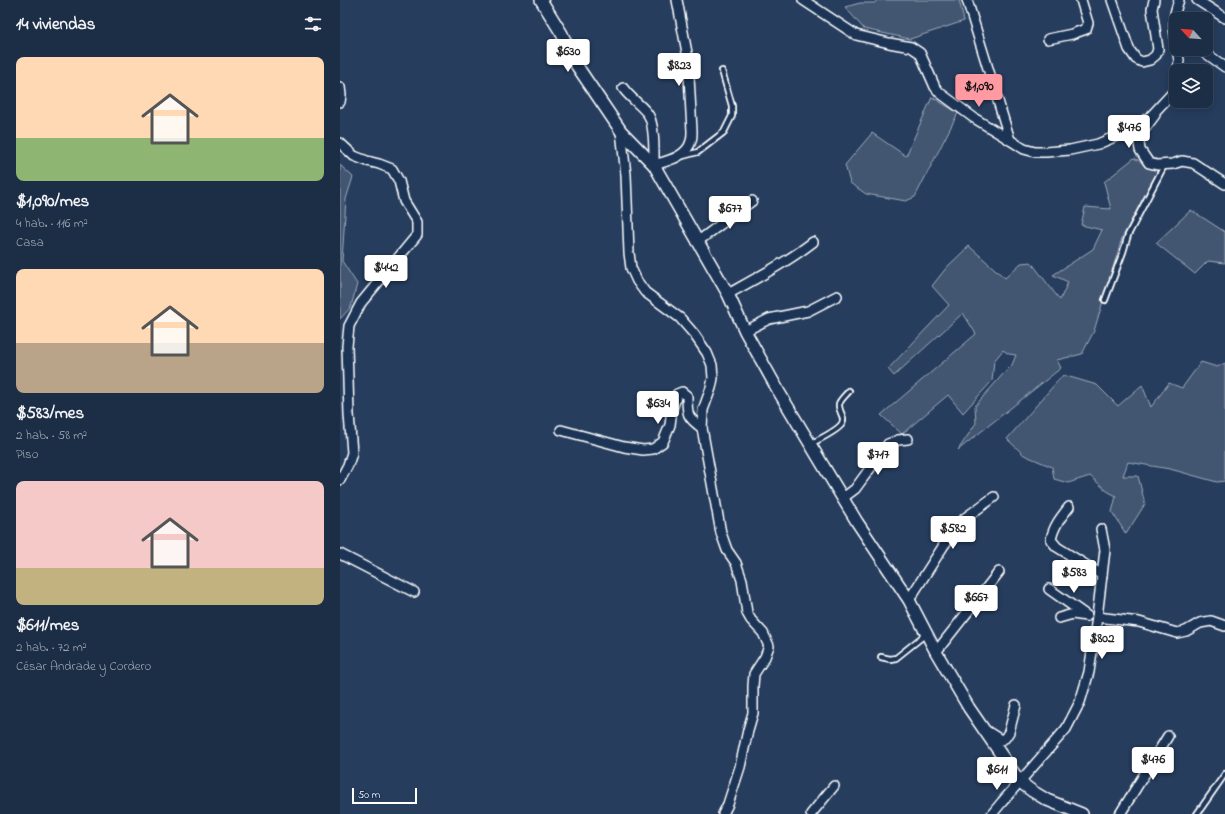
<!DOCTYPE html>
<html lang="es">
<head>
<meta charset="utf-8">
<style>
	:root { --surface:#1c2e46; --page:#25364d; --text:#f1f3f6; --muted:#a0a8b3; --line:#3a4a5f; --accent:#ff9aa2 }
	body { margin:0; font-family:"Indie Flower",sans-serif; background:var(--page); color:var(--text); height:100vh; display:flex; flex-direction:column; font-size:15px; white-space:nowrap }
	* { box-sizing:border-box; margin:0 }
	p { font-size:13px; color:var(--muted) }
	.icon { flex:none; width:22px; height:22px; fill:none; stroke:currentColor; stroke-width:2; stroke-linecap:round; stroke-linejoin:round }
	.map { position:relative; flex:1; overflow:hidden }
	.details { display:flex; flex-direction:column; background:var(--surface); width:340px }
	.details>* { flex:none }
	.needle { width:26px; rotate:296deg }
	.buttons { position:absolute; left:829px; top:12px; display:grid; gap:8px }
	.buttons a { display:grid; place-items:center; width:44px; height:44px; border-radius:8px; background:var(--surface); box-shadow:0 2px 10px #0003,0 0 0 1px var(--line); font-size:20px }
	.scale { position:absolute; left:12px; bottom:10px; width:65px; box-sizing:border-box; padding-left:4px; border:2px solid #fff; border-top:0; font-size:11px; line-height:14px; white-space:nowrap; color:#fff; -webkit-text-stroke:3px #1d3557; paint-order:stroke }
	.price { position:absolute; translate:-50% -34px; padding:0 9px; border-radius:4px; background:#fff; color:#222; font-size:13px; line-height:26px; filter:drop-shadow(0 1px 2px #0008) }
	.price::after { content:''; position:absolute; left:50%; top:24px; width:12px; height:9px; margin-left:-6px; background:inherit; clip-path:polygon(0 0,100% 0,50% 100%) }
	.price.on { background:var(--accent); color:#111 }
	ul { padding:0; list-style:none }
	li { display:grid; align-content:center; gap:8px; height:212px; padding:0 16px }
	li span { display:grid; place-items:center; height:124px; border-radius:8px; color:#555 }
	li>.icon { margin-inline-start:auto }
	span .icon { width:72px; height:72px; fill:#fffc; stroke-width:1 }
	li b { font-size:17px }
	h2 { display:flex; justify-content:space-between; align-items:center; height:48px; padding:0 16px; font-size:17px }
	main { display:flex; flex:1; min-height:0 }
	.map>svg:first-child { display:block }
	.green { fill:#425672; stroke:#a0aab8 }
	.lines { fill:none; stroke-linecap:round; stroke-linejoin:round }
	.service-casing { stroke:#fff; stroke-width:8 }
	.minor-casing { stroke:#fff; stroke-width:12 }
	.tertiary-casing { stroke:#fff; stroke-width:14 }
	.service { stroke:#1d3557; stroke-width:4.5 }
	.minor { stroke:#1d3557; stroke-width:9 }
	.tertiary { stroke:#1d3557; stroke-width:11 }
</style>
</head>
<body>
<main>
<section class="details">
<h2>14 viviendas<svg class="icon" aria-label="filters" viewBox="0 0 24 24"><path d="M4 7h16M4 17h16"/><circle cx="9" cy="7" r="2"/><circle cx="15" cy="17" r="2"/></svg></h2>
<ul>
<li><span style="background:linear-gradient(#ffd9b3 65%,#8fb573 0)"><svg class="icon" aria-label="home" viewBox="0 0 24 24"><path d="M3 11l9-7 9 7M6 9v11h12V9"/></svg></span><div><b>$1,090/mes</b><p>4 hab. · 116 m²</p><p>Casa</p></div></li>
<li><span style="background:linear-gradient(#ffd9b3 60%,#b9a48a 0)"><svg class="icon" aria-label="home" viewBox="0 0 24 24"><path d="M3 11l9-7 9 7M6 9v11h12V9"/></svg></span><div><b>$583/mes</b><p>2 hab. · 58 m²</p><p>Piso</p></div></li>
<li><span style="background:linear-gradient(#f6c9c9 70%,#c2b280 0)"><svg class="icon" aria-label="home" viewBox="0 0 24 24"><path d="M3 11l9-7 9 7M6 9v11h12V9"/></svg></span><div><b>$611/mes</b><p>2 hab. · 72 m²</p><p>César Andrade y Cordero</p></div></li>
</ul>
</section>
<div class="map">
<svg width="885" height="814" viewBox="0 0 885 814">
	<rect width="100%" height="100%" fill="#263d5e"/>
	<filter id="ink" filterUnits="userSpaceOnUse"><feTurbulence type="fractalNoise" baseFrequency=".025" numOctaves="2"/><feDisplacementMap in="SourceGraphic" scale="8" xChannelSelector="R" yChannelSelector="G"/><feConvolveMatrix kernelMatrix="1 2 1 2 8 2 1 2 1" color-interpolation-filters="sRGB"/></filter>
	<g filter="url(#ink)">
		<!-- green -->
		<g class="green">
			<polygon points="538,0 619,0 624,21 570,39 524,29 505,7 520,3 534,3"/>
			<polygon points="592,97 618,113 575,197 566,201 526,194 510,183 505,165 532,133 566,156"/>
			<polygon points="794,158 818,170 782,238 754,331 742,354 717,360 721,368 618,450 636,423 635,406 664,373 672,365 676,355 669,354 663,350 654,361 652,381 623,413 608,395 562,434 541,415 636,334 623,313 554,376 548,369 609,305 592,286 607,267 629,246 665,278 681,263 691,262 720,300 728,282 713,275 753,249 762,230 741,225 745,207 771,209 764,182"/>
			<polygon points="0,165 13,177 6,199 2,261 17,284 11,307 0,319"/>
			<polygon points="851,210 885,232 885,263 868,261 855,274 816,243"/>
			<polygon points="861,362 877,367 885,363 885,481 877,482 830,469 788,462 783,476 798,476 805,504 786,534 772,512 776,496 767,491 750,476 728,483 714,479 712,467 684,455 667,439 723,375 757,385 778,406 802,385 811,407 829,383 842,388"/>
		</g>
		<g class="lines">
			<!-- service casing -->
			<g class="service-casing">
				<g id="service">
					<polyline points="343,156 358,152 384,132 392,116 392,106 382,71"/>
					<polyline points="765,300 783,252 788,235 825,164"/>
					<path d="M470 444C478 440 495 432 501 425 507 418 498 412 499 404 500 400 506 395 509 391"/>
					<polyline points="541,657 550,659 556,658 586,634"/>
					<polyline points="857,814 885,774"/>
				</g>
			</g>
			<!-- minor casing -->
			<g class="minor-casing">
				<g id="minor">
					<polyline points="463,0 516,35 549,43 571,47 580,53 595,87 600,93 634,118 670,140 684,149 695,152 706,152 730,150 758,144 786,132 811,116 836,89"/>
					<polyline points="627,0 670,140"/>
					<polyline points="772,0 789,49 796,59 802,62 810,60 816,55 818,49 812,9 814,0"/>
					<polyline points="857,0 885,18"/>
					<polyline points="708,39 732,34 746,29 748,23 741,0"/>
					<path d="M836 42C833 25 833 16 839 0"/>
					<polyline points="837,49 839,60 838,71"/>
					<polyline points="860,49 885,67"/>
					<polyline points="0,87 1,95 0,102"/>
					<path d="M283 88C290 98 300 104 307 113 315 122 314 152 314 165 327 161 347 157 351 141 352 138 352 134 352 131L348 58 337 0"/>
					<polyline points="815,115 803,131 801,136 799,143 800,150 809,163 817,165 833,164 842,161 853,163 885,184"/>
					<polyline points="281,131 286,175 289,253 291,268 297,281 305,292 340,318 354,334 367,353 372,365 373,378 371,388 363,410 362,428 381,533 387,550 396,563 402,580 407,613 411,620 423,633 429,646 425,657 414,674 413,686 413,713 408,730 400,767 388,804 383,814"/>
					<polyline points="0,143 14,156 27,161 39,164 52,169 59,181 64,201 77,222 77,235 21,303 9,326 7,346 9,414 12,453 8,465 0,480"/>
					<polyline points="357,242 412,201"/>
					<path d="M388 294C417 278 447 262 473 242"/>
					<polyline points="405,331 429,319 468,311 497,296"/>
					<path d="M221 430 284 447 303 450 313 449 323 442 330 425 332 409 337 394 342 392 347 396C347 415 347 417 362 428"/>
					<polyline points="503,498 515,489 548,444 558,440 568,439"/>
					<path d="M729 507C721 517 713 527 711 540L717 547 762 575"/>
					<polyline points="0,554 74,592"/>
					<polyline points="709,589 747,616"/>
					<polyline points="569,600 604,545 625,518 654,497"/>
					<polyline points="757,617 765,550 761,529"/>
					<polyline points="719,618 733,614 746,616"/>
					<polyline points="596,652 659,572"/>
					<polyline points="645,730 661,740 665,738 669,732 676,705"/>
					<polyline points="471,814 494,786"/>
					<polyline points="652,814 662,802 726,729 740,702 749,672 757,617 799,622 837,633 846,631 860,623 871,621 885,626"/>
					<polyline points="780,814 828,736"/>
				</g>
			</g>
			<!-- tertiary casing -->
			<g class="tertiary-casing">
				<polyline id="tertiary" points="201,0 222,34 235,63 281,131 314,165 388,294 405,331 439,392 517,522 569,600 596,652 629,708 680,782 692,791 707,800 742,814"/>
			</g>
			<!-- service -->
			<use href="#service" class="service"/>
			<!-- minor -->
			<use href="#minor" class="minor"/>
			<!-- tertiary -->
			<use href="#tertiary" class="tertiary"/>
		</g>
	</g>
</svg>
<div class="buttons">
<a><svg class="needle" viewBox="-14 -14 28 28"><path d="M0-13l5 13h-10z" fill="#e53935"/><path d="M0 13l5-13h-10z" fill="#a0a8b3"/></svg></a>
<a><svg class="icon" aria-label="layers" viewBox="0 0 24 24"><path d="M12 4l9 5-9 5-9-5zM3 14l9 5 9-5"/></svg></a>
</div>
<div class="scale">50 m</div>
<b class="price" style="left:228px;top:73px">$630</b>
<b class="price" style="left:339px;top:87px">$823</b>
<b class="price on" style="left:639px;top:108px">$1,090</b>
<b class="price" style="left:789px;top:149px">$476</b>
<b class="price" style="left:390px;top:230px">$677</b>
<b class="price" style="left:46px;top:289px">$442</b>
<b class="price" style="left:318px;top:425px">$634</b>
<b class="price" style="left:538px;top:476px">$717</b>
<b class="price" style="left:613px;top:550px">$582</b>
<b class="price" style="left:734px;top:594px">$583</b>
<b class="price" style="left:636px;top:619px">$667</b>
<b class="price" style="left:762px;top:660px">$802</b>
<b class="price" style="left:813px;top:781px">$476</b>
<b class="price" style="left:657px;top:791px">$611</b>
</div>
</main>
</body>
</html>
